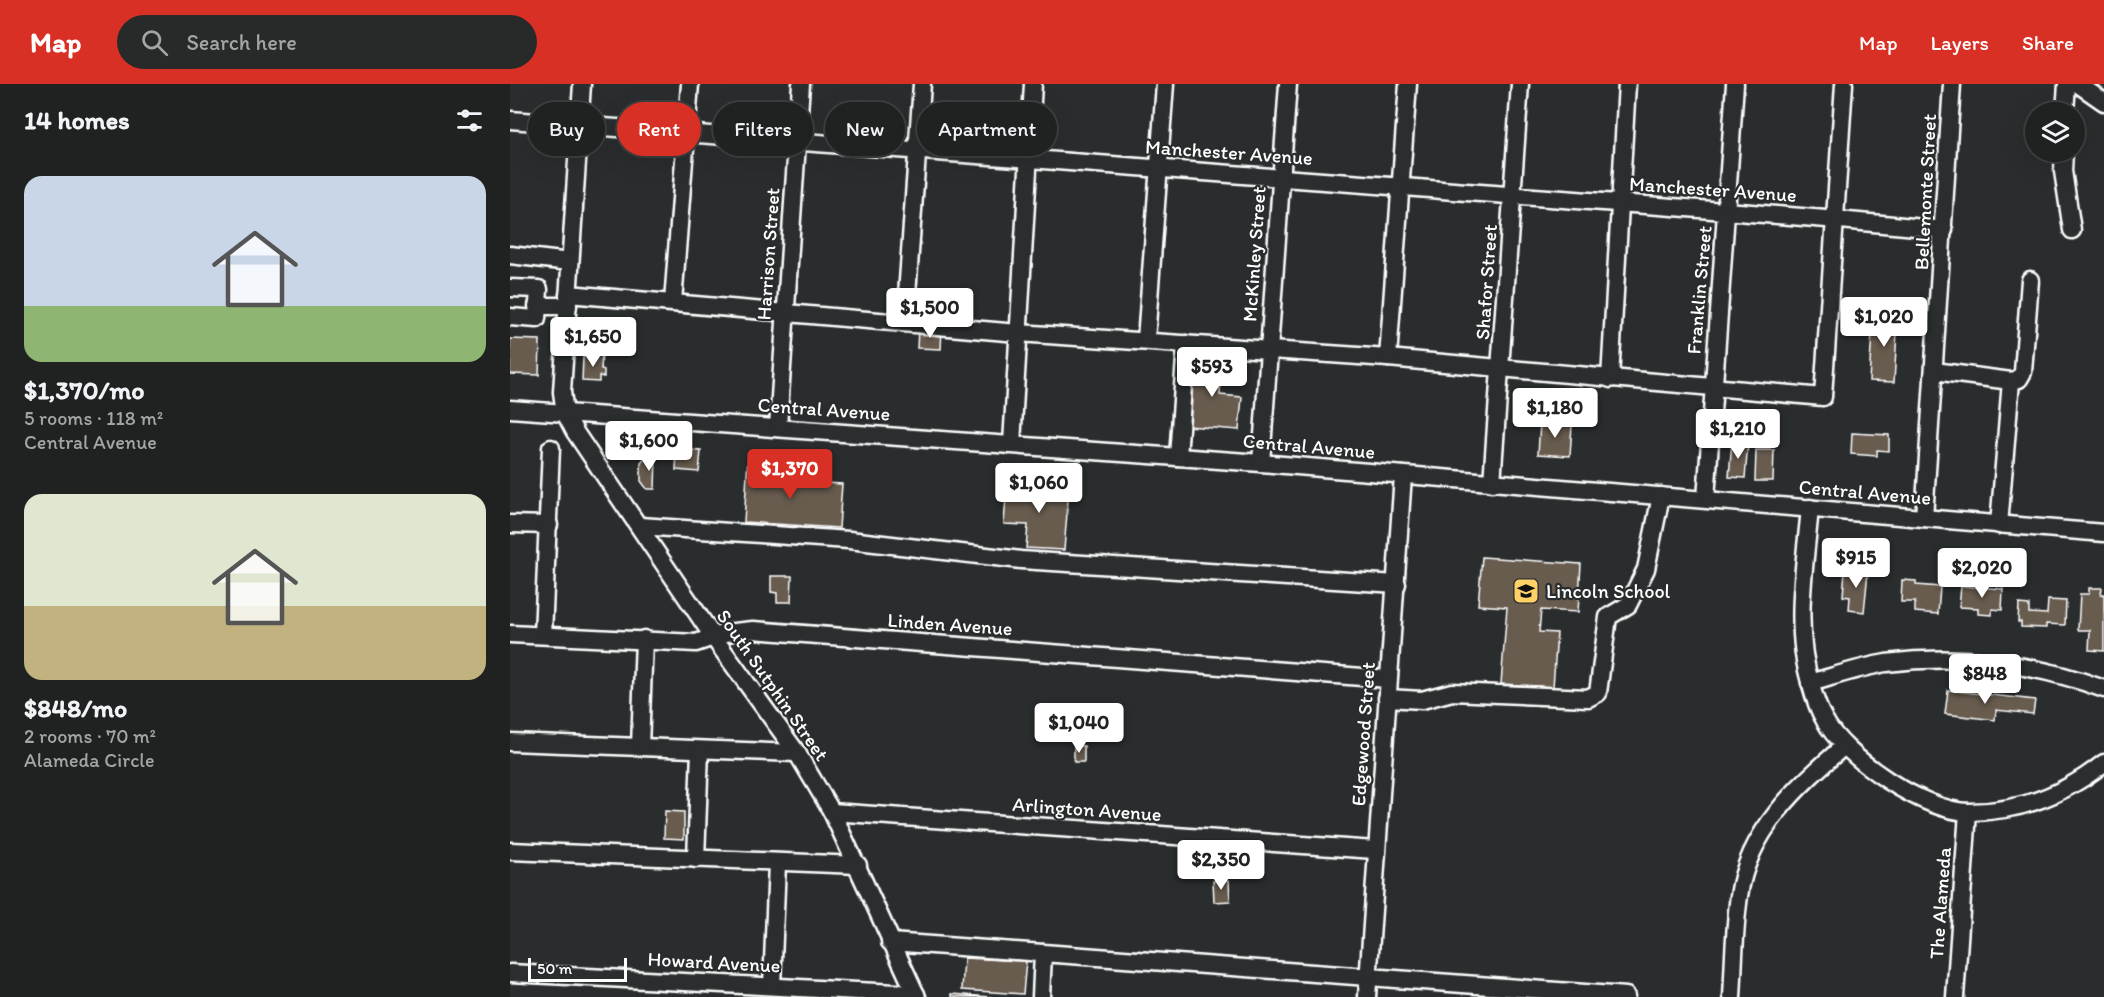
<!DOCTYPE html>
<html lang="en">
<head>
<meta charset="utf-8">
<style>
	:root { --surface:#202222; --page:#282a2a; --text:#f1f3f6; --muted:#a2a4a5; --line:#3d3f40; --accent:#d93025 }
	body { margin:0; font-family:Itim,sans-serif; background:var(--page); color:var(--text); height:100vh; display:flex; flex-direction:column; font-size:22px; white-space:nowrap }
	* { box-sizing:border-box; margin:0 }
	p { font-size:20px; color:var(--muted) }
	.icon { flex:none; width:33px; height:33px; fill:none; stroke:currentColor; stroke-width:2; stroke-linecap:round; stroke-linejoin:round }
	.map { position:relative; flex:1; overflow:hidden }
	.sheet { display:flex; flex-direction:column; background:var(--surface); width:510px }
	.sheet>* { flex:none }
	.guide { position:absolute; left:18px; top:18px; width:570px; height:54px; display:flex; gap:12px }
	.controls { position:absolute; left:1515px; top:18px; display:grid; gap:12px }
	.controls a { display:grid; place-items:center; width:60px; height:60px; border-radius:50%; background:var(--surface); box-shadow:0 6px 24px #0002,0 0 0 2px var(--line); font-size:30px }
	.scale { position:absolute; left:18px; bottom:15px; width:99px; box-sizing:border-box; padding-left:6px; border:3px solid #fff; border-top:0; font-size:16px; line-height:21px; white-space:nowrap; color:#fff; -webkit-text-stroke:4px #2a2d2e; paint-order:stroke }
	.price { position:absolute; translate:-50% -51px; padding:0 14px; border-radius:6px; background:#fff; color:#222; font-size:20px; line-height:39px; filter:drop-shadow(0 2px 3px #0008) }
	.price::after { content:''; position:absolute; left:50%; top:36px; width:18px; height:14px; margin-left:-9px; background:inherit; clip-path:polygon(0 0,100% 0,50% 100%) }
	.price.active { background:var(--accent); color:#fff }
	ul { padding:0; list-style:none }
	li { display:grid; align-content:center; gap:12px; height:318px; padding:0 24px }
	li span { display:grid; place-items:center; height:186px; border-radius:18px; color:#555 }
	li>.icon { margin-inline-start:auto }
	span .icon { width:108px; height:108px; fill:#fffc; stroke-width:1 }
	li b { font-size:26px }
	h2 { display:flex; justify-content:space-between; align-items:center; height:72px; padding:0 24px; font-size:26px }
	.chip { padding:0 21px; border-radius:27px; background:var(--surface); box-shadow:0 6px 24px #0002,0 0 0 2px var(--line); font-size:21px; line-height:54px }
	.chip.active { background:var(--accent); color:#fff }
	header { display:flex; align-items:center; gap:36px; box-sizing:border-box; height:84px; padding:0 30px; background:var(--accent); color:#fff }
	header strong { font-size:28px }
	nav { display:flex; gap:33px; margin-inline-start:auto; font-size:21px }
	.search { width:420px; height:54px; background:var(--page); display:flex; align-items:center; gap:15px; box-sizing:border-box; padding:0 21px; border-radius:33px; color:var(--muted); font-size:22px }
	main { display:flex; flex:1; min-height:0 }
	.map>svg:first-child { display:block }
	.building { fill:#685b4f; stroke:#fff; stroke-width:1.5 }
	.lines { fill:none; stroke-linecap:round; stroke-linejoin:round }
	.minor-casing { stroke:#fff; stroke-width:21 }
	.minor { stroke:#2a2d2e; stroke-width:16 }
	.labels { text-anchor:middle; stroke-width:4.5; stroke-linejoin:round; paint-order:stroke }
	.street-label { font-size:20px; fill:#fff; stroke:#2a2d2e }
	.poi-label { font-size:20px; fill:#fff; stroke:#2a2d2e; text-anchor:start }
</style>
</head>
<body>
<header>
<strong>Map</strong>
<div class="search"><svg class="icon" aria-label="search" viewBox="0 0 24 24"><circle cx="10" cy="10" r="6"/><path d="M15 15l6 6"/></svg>Search here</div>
<nav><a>Map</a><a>Layers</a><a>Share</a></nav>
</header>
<main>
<section class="sheet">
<h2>14 homes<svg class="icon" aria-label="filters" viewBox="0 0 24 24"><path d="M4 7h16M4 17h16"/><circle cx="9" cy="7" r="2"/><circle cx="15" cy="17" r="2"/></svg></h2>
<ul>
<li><span style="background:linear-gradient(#c9d6e8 70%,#8fb573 0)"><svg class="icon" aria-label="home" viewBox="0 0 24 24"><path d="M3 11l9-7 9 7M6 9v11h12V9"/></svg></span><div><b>$1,370/mo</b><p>5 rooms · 118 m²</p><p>Central Avenue</p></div></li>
<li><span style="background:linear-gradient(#dfe7d0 60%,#c2b280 0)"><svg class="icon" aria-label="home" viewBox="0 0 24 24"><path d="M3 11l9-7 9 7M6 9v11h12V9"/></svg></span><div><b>$848/mo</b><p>2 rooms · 70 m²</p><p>Alameda Circle</p></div></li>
</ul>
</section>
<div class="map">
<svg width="1594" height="913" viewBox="0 0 1594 913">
	<rect width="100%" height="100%" fill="#2a2d2e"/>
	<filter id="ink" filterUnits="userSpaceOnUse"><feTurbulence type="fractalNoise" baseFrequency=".0167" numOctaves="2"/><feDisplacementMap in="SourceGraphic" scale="12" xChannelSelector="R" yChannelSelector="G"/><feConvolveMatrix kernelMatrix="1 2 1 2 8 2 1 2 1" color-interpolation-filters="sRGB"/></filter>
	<g filter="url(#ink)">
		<!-- building -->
		<g class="building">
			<polygon points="1363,231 1388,232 1384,298 1359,297"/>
			<polygon points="408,245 432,245 431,265 407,264"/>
			<polygon points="0,255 30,256 29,291 0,290"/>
			<polygon points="80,268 92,268 91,286 94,286 94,293 89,292 89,298 72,297 73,273 79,273"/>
			<polygon points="683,274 712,276 710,311 732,313 729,346 678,342"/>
			<polygon points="1030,339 1062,341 1060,372 1028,370"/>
			<polygon points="1342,349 1379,351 1379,367 1367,366 1367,372 1341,370"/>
			<polygon points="1222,357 1238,359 1235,394 1219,393"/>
			<polygon points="167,365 191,367 189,388 166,386"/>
			<polygon points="1246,366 1264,366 1263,397 1245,397"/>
			<polygon points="137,372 146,372 145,405 137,405 131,397 131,379"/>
			<polygon points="238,374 257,376 256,396 332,400 329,444 234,438"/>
			<polygon points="497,399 559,404 554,466 516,464 518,441 494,440"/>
			<polygon points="972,473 1071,480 1068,528 1031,526 1029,548 1047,549 1043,603 991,600 997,523 968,521"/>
			<polygon points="1335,486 1358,488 1354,528 1339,526 1340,513 1333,512"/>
			<polygon points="261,492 282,492 281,518 267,518 267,509 261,508"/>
			<polygon points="1392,496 1406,497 1406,501 1430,503 1428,530 1405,528 1405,518 1391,518"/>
			<polygon points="1451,502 1493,505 1492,526 1482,525 1482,531 1468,530 1468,524 1449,523"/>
			<polygon points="1579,504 1592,504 1591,510 1594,510 1594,567 1579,566 1580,546 1568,546 1570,510 1579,510"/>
			<polygon points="1538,516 1556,517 1555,541 1536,540 1536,544 1511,543 1511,538 1508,538 1509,520 1519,521 1519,529 1537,530"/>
			<polygon points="1438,606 1525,616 1523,630 1486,626 1485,636 1435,630"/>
			<polygon points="564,661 574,662 574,678 564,678"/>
			<polygon points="155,727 174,728 174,755 154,754"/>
			<polygon points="719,796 720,817 704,818 703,797"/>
			<polygon points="454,874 516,877 513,910 452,906"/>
			<polygon points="442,910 481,913 442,913"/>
		</g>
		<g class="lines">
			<!-- minor casing -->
			<g class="minor-casing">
				<g id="minor">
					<polyline points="72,0 52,308 55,329 65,348 204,554 287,669 322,728 407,913"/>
					<polyline points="1568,0 1594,18"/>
					<polyline points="1555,28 1557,0"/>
					<path d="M0 36C298 57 596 78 894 103 1074 118 1254 127 1434 146"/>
					<polyline points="1554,68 1553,87 1562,146"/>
					<polyline points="0,171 60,178"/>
					<polyline points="0,204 29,205 27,235 0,233"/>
					<polyline points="58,210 508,249 878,274 1313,313 1334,0"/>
					<polyline points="163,218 180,0"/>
					<polyline points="27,222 58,222"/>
					<polyline points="395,239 412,0"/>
					<polyline points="636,256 655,0"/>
					<polyline points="878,274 898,0"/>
					<polyline points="1424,287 1501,297 1509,295 1513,288 1520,196"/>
					<polyline points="1100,295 1117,0"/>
					<polyline points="0,325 751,379 1594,449"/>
					<polyline points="268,343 291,0"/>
					<polyline points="502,360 523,0"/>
					<polyline points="668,373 676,260"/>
					<polyline points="751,379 778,0"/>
					<polyline points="982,399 1010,0"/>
					<polyline points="1196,415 1225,0"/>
					<path d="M1300 424C1295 480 1283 546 1301 601 1304 612 1308 625 1314 635 1334 674 1415 728 1459 728 1509 728 1555 710 1594 679"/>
					<polyline points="1414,434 1442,0"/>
					<polyline points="0,440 39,441"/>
					<polyline points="1489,441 1501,297"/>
					<polyline points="130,442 339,456 511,476 887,500"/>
					<polyline points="0,550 186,559 215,549 243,546 878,595"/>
					<polyline points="33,551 41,364"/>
					<path d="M1300 599C1325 592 1351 583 1376 579 1451 570 1524 579 1594 605"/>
					<polyline points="877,614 912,616 942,608 1078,614 1088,609 1098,533 1118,521 1136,485 1151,412"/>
					<polyline points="0,658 287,669"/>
					<polyline points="130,663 134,555"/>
					<polyline points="322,728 865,766"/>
					<polyline points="0,767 348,781"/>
					<polyline points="186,775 190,666"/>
					<polyline points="380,858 533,869"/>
					<polyline points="0,889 406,910"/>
					<polyline points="262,902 267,779"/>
					<polyline points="531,913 533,869 1116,912"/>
					<polyline points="857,913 893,391"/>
					<path d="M1222 913C1224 880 1224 845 1229 812 1238 747 1287 703 1334 662"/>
					<polyline points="1445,913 1458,728"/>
				</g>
			</g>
			<!-- minor -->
			<use href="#minor" class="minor"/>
		</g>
	</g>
	<!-- icons -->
	<defs>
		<g id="school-square" transform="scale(1.35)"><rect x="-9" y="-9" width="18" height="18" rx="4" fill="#ffd166" stroke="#2a2d2e"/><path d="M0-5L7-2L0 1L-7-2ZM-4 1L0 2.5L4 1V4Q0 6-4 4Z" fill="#111"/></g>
	</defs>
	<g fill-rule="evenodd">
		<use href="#school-square" x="1016" y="507"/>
	</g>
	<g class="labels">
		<!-- street labels -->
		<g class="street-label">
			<text transform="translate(719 68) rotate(4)" y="7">Manchester Avenue</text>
			<text transform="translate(1203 105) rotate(4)" y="7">Manchester Avenue</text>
			<text transform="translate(1415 108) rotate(-87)" y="7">Bellemonte Street</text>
			<text transform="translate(258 170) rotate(-86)" y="7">Harrison Street</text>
			<text transform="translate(744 170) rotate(-86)" y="7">McKinley Street</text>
			<text transform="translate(976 198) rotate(-86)" y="7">Shafor Street</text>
			<text transform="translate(1189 206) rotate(-85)" y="7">Franklin Street</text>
			<text transform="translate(314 325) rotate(4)" y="7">Central Avenue</text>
			<text transform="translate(799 362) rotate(5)" y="7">Central Avenue</text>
			<text transform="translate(1355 408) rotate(5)" y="7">Central Avenue</text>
			<text transform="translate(440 540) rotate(4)" y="7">Linden Avenue</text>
			<text transform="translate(263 601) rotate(55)" y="7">South Sutphin Street</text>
			<text transform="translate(853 650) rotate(-86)" y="7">Edgewood Street</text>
			<text transform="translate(577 725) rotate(4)" y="7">Arlington Avenue</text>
			<text transform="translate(1430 819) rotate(-86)" y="7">The Alameda</text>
			<text transform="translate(204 878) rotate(3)" y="7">Howard Avenue</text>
		</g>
		<!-- poi labels -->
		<g class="poi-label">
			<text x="1036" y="514">Lincoln School</text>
		</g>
	</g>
</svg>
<div class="controls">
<a><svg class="icon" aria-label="layers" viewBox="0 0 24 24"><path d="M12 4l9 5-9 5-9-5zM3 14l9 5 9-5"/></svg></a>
</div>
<div class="scale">50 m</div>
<b class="price" style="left:420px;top:255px">$1,500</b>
<b class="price" style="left:1374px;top:264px">$1,020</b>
<b class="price" style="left:83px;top:284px">$1,650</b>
<b class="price" style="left:702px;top:314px">$593</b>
<b class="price" style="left:1045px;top:355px">$1,180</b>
<b class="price" style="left:1228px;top:376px">$1,210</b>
<b class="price" style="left:139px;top:388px">$1,600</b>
<b class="price active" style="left:280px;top:416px">$1,370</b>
<b class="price" style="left:529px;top:430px">$1,060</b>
<b class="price" style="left:1346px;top:505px">$915</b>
<b class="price" style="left:1472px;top:515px">$2,020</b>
<b class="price" style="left:1475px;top:621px">$848</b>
<b class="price" style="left:569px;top:670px">$1,040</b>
<b class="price" style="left:711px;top:807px">$2,350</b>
<div class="guide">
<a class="chip">Buy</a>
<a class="chip active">Rent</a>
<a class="chip">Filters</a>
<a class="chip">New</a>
<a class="chip">Apartment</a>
</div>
</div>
</main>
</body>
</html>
